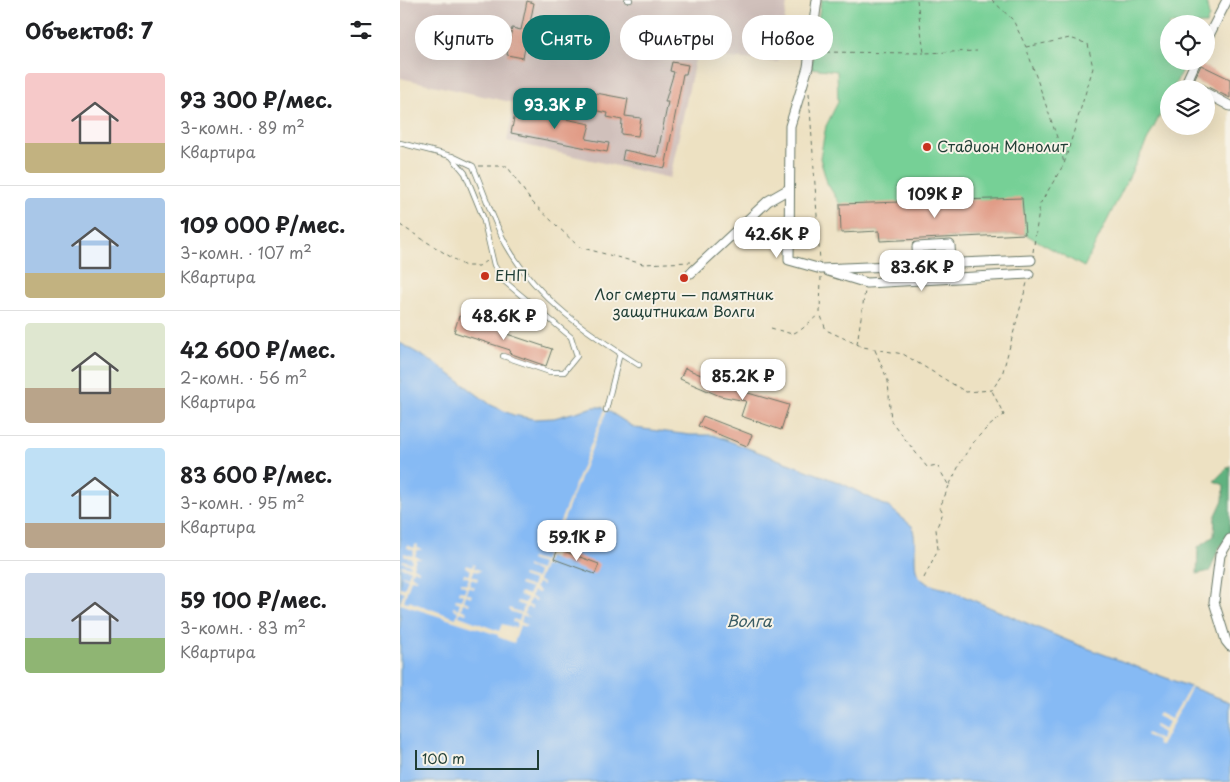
<!DOCTYPE html>
<html lang="ru">
<head>
<meta charset="utf-8">
<style>
	:root { --surface:#fff; --page:#f6f6f6; --text:#202124; --muted:#757577; --line:#e0e0e0; --accent:#0f766e }
	body { margin:0; font-family:"Playpen Sans",sans-serif; background:var(--page); color:var(--text); height:100vh; display:flex; flex-direction:column; font-size:19px; white-space:nowrap }
	* { box-sizing:border-box; margin:0 }
	p { font-size:16px; color:var(--muted) }
	.icon { flex:none; width:28px; height:28px; fill:none; stroke:currentColor; stroke-width:2; stroke-linecap:round; stroke-linejoin:round }
	.map { position:relative; flex:1; overflow:hidden }
	.side { display:flex; flex-direction:column; background:var(--surface); width:400px }
	.side>* { flex:none }
	.guide { position:absolute; left:15px; top:15px; width:475px; height:45px; display:flex; gap:10px }
	.controls { position:absolute; left:760px; top:15px; display:grid; gap:10px }
	.controls a { display:grid; place-items:center; width:55px; height:55px; border-radius:50%; background:var(--surface); box-shadow:0 5px 20px #0002; font-size:25px }
	.scale { position:absolute; left:15px; bottom:12px; width:124px; box-sizing:border-box; padding-left:5px; border:2px solid #1f3d34; border-top:0; font-size:14px; line-height:18px; white-space:nowrap; color:#1f3d34; -webkit-text-stroke:4px #f7f3e8; paint-order:stroke }
	.price { position:absolute; translate:-50% -42px; padding:0 11px; border-radius:10px; background:#fff; color:#222; font-size:16px; line-height:32px; filter:drop-shadow(0 1px 2px #0008) }
	.price::after { content:''; position:absolute; left:50%; top:30px; width:15px; height:11px; margin-left:-8px; background:inherit; clip-path:polygon(0 0,100% 0,50% 100%) }
	.price.current { background:var(--accent); color:#fff }
	ul { padding:0; list-style:none }
	li { display:flex; align-items:center; gap:15px; height:125px; padding:0 25px }
	li+li { border-top:1px solid var(--line) }
	li span { display:grid; place-items:center; flex:none; width:140px; height:100px; border-radius:5px; color:#555 }
	li>.icon { margin-inline-start:auto }
	span .icon { width:60px; height:60px; fill:#fffc; stroke-width:1 }
	li b { font-size:21px }
	h2 { display:flex; justify-content:space-between; align-items:center; height:60px; padding:0 25px; font-size:21px }
	.pill { padding:0 18px; border-radius:22px; background:var(--surface); box-shadow:0 5px 20px #0002; font-size:18px; line-height:45px }
	.pill.current { background:var(--accent); color:#fff }
	main { display:flex; flex:1; min-height:0 }
	.map>svg:first-child { display:block }
	.industrial { fill:#d0c0bb }
	.green { fill:#76d096; stroke:#4a8665 }
	.forest { fill:#60b27f; stroke:#40785a }
	.water { fill:#86baf4; stroke:#527c94 }
	.pier { fill:#ede1c2 }
	.building { fill:#e19c87 }
	.lines { fill:none; stroke-linecap:round; stroke-linejoin:round }
	.service-casing { stroke:#677666; stroke-width:6 }
	.minor-casing { stroke:#677666; stroke-width:11 }
	.path { stroke:#677666; stroke-width:1; stroke-dasharray:4 4; stroke-linecap:butt }
	.service { stroke:#fff; stroke-width:4.5 }
	.minor { stroke:#fff; stroke-width:9 }
	.poi-dot { fill:#c8321e; stroke:#f7f3e8; stroke-width:2 }
	.labels { text-anchor:middle; stroke-width:4; stroke-linejoin:round; paint-order:stroke }
	.poi-label { font-size:15px; fill:#1f3d34; stroke:#f7f3e8; text-anchor:start }
	.water-label { font-size:16px; font-style:italic; fill:#395c64; stroke:#f7f3e8 }
</style>
</head>
<body>
<main>
<section class="side">
<h2>Объектов: 7<svg class="icon" aria-label="filters" viewBox="0 0 24 24"><path d="M4 7h16M4 17h16"/><circle cx="9" cy="7" r="2"/><circle cx="15" cy="17" r="2"/></svg></h2>
<ul>
<li><span style="background:linear-gradient(#f6c9c9 70%,#c2b280 0)"><svg class="icon" aria-label="home" viewBox="0 0 24 24"><path d="M3 11l9-7 9 7M6 9v11h12V9"/></svg></span><div><b>93 300 ₽/мес.</b><p>3-комн. · 89 m²</p><p>Квартира</p></div></li>
<li><span style="background:linear-gradient(#a9c7e8 75%,#c2b280 0)"><svg class="icon" aria-label="home" viewBox="0 0 24 24"><path d="M3 11l9-7 9 7M6 9v11h12V9"/></svg></span><div><b>109 000 ₽/мес.</b><p>3-комн. · 107 m²</p><p>Квартира</p></div></li>
<li><span style="background:linear-gradient(#dfe7d0 65%,#b9a48a 0)"><svg class="icon" aria-label="home" viewBox="0 0 24 24"><path d="M3 11l9-7 9 7M6 9v11h12V9"/></svg></span><div><b>42 600 ₽/мес.</b><p>2-комн. · 56 m²</p><p>Квартира</p></div></li>
<li><span style="background:linear-gradient(#bfe0f5 75%,#b9a48a 0)"><svg class="icon" aria-label="home" viewBox="0 0 24 24"><path d="M3 11l9-7 9 7M6 9v11h12V9"/></svg></span><div><b>83 600 ₽/мес.</b><p>3-комн. · 95 m²</p><p>Квартира</p></div></li>
<li><span style="background:linear-gradient(#c9d6e8 65%,#8fb573 0)"><svg class="icon" aria-label="home" viewBox="0 0 24 24"><path d="M3 11l9-7 9 7M6 9v11h12V9"/></svg></span><div><b>59 100 ₽/мес.</b><p>3-комн. · 83 m²</p><p>Квартира</p></div></li>
</ul>
</section>
<div class="map">
<svg width="830" height="782" viewBox="0 0 830 782">
	<rect width="100%" height="100%" fill="#f7f3e8"/>
	<filter id="ink" filterUnits="userSpaceOnUse"><feTurbulence type="fractalNoise" baseFrequency=".02" numOctaves="2"/><feDisplacementMap in="SourceGraphic" scale="10" xChannelSelector="R" yChannelSelector="G"/><feConvolveMatrix kernelMatrix="1 2 1 2 8 2 1 2 1" color-interpolation-filters="sRGB"/></filter>
	<filter id="wash" filterUnits="userSpaceOnUse"><feTurbulence type="fractalNoise" baseFrequency=".0096" numOctaves="4" result="noise"/><feDisplacementMap in="SourceGraphic" scale="20" xChannelSelector="R" yChannelSelector="G"/><feGaussianBlur stdDeviation="1.12" result="paint"/><feColorMatrix in="noise" values="0 0 0 0 0 0 0 0 0 0 0 0 0 0 0 0 0 1.4 0 .05"/><feComposite in="paint" operator="in"/></filter>
	<g filter="url(#wash)">
		<rect width="100%" height="100%" fill="#ede1c2"/>
		<!-- industrial -->
		<polygon class="industrial" points="0,0 368,0 387,3 378,62 296,55 270,178 107,141 115,103 0,78"/>
		<!-- green -->
		<polygon class="green" points="421,0 806,0 809,17 806,24 769,24 769,61 786,61 773,89 769,89 769,97 684,267 625,234 480,241 479,231 441,233 440,204 427,183 420,158 426,126 438,102 437,71 411,68"/>
		<!-- forest -->
		<polygon class="forest" points="830,465 830,533 818,550 810,571 797,574 798,547 814,536 815,517 823,500 824,485 814,481"/>
		<!-- water -->
		<path class="water" d="M0 343 38 365 91 405 113 415 134 419 154 418 194 407H202L235 428 290 435H313L441 483 490 508 512 526C522 559 500 581 547 589L671 642 830 702V782H0Z"/>
		<!-- pier -->
		<g class="pier">
			<polygon points="205,409 207,410 160,529 165,532 159,531 157,538 162,540 161,542 155,540 152,546 199,564 195,574 148,557 145,564 151,567 144,566 138,581 143,583 143,585 137,583 135,588 140,591 139,593 133,591 131,597 137,599 136,601 130,599 128,605 133,607 133,609 127,607 124,614 130,617 123,616 121,622 127,625 126,627 120,625 114,643 98,637 98,635 0,604 4,592 0,591 0,587 4,588 8,579 0,575 8,576 10,570 1,567 2,565 10,567 11,565 2,562 3,560 11,563 12,559 4,556 4,553 12,556 14,551 6,547 7,545 14,548 16,544 18,545 17,548 23,550 17,550 15,556 22,559 16,559 13,567 19,570 19,572 13,570 11,575 17,578 16,580 11,579 4,601 8,602 11,600 11,602 56,618 58,611 53,609 53,607 58,609 60,603 55,601 56,599 61,600 63,595 58,593 59,590 64,592 66,587 60,584 61,582 67,584 69,578 63,576 64,574 69,575 71,570 65,567 66,565 72,567 73,564 75,565 74,568 80,570 79,572 74,571 72,576 78,578 77,581 71,579 69,585 75,587 74,589 68,587 66,593 72,595 71,597 66,595 64,601 70,603 69,605 63,603 61,609 67,612 66,614 60,612 59,616 99,631 102,624 116,628 117,623 112,622 113,619 119,621 121,615 109,611 109,608 122,613 124,606 116,603 117,601 125,603 127,598 119,595 120,592 128,595 131,589 119,585 120,583 132,587 134,581 122,577 123,575 136,579 138,572 127,568 127,566 140,570 142,564 130,560 131,558 143,562 146,555 136,552 137,548 147,552 148,549 138,545 140,542 150,545 152,539 148,537 149,535 154,536 156,530 151,528 151,526 157,528 160,522"/>
			<polygon points="791,686 792,687 761,746 757,744 758,742 746,735 747,733 760,740 763,733 754,727 755,725 764,730 769,722 757,716 759,713 771,719"/>
		</g>
		<g id="blocks">
			<!-- building -->
			<g class="building">
				<polygon points="127,1 134,3 123,58 107,55 112,28 121,30"/>
				<polygon points="272,62 288,65 286,74 283,74 265,168 222,160 224,150 257,157 268,102 265,102 274,72 270,71"/>
				<polygon points="801,65 830,79 830,98 794,80"/>
				<polygon points="196,93 228,99 225,116 241,118 238,136 221,134 222,120 207,117 208,113 193,110"/>
				<polygon points="116,109 190,124 186,139 209,143 207,152 111,133"/>
				<polygon points="622,198 625,234 480,241 479,231 441,233 440,204"/>
				<polygon points="59,316 108,332 107,334 152,349 146,366 109,353 110,350 54,332"/>
				<polygon points="285,368 331,388 389,405 381,430 341,416 346,401 320,396 280,379"/>
				<polygon points="303,416 352,435 347,446 298,426"/>
				<polygon points="158,549 199,564 195,574 154,559"/>
			</g>
		</g>
	</g>
	<g filter="url(#ink)">
		<use href="#blocks" fill-opacity="0" stroke="#677666" stroke-width="1"/>
		<g class="lines">
			<!-- service casing -->
			<g class="service-casing">
				<g id="service">
					<polyline points="227,0 230,0"/>
					<polyline points="0,143 51,156 65,173 83,217 94,265 104,281 171,337 177,356 164,372 150,372 103,356"/>
					<path d="M52 156 73 166C84 192 93 221 107 246 138 300 188 333 239 365"/>
					<polyline points="206,410 220,353"/>
				</g>
			</g>
			<!-- minor casing -->
			<g class="minor-casing">
				<g id="minor">
					<polyline points="417,0 408,67 390,126 389,260 421,269 631,260"/>
					<polyline points="806,41 827,0"/>
					<polyline points="796,61 786,83 797,89"/>
					<polyline points="806,93 830,106"/>
					<polyline points="518,265 517,247 550,245 551,263"/>
					<polyline points="428,271 467,283 629,274"/>
					<polyline points="291,273 368,201 389,189"/>
					<polyline points="830,539 820,555 814,602 826,641 830,646"/>
				</g>
			</g>
			<!-- path -->
			<g class="path">
				<polyline points="517,0 524,53 577,51"/>
				<polyline points="592,0 613,20 626,47"/>
				<polyline points="418,52 524,53"/>
				<polyline points="409,93 420,261"/>
				<polyline points="79,166 107,166 131,201 179,247 243,264 291,262"/>
				<polyline points="0,225 65,266 79,266 86,261"/>
				<polyline points="633,252 640,204 664,164 693,68 688,44 670,38 626,47 661,149 664,164"/>
				<polyline points="421,277 420,313 426,330 463,347 503,354 566,392 592,390 602,375 627,283"/>
				<polyline points="371,328 392,334 402,329 419,314"/>
				<polyline points="457,344 465,291"/>
				<path d="M475 350 488 381 491 421 527 467 537 465 549 486C565 453 573 436 604 415L592 391"/>
				<polyline points="524,578 538,549 536,529 543,513 540,507 549,486"/>
			</g>
			<!-- service -->
			<use href="#service" class="service"/>
			<!-- minor -->
			<use href="#minor" class="minor"/>
		</g>
	</g>
	<!-- markers -->
	<g class="poi-dot">
		<circle cx="527" cy="147" r="5"/>
		<circle cx="85" cy="276" r="5"/>
		<circle cx="284" cy="278" r="5"/>
	</g>
	<g class="labels">
		<!-- poi labels -->
		<g class="poi-label">
			<text x="537" y="152">Стадион Монолит</text>
			<text x="95" y="281">ЕНП</text>
			<text x="284" y="300" text-anchor="middle">Лог смерти — памятник<tspan x="284" dy="17">защитникам Волги</tspan></text>
		</g>
		<!-- water labels -->
		<g class="water-label">
			<text x="349" y="627">Волга</text>
		</g>
	</g>
</svg>
<div class="controls">
<a><svg class="icon" aria-label="locate" viewBox="0 0 24 24"><circle cx="12" cy="12" r="6"/><path d="M12 2v4M12 18v4M2 12h4M18 12h4"/></svg></a>
<a><svg class="icon" aria-label="layers" viewBox="0 0 24 24"><path d="M12 4l9 5-9 5-9-5zM3 14l9 5 9-5"/></svg></a>
</div>
<div class="scale">100 m</div>
<b class="price current" style="left:155px;top:130px">93.3K ₽</b>
<b class="price" style="left:535px;top:219px">109K ₽</b>
<b class="price" style="left:377px;top:259px">42.6K ₽</b>
<b class="price" style="left:522px;top:292px">83.6K ₽</b>
<b class="price" style="left:104px;top:341px">48.6K ₽</b>
<b class="price" style="left:343px;top:401px">85.2K ₽</b>
<b class="price" style="left:177px;top:562px">59.1K ₽</b>
<div class="guide">
<a class="pill">Купить</a>
<a class="pill current">Снять</a>
<a class="pill">Фильтры</a>
<a class="pill">Новое</a>
</div>
</div>
</main>
</body>
</html>
